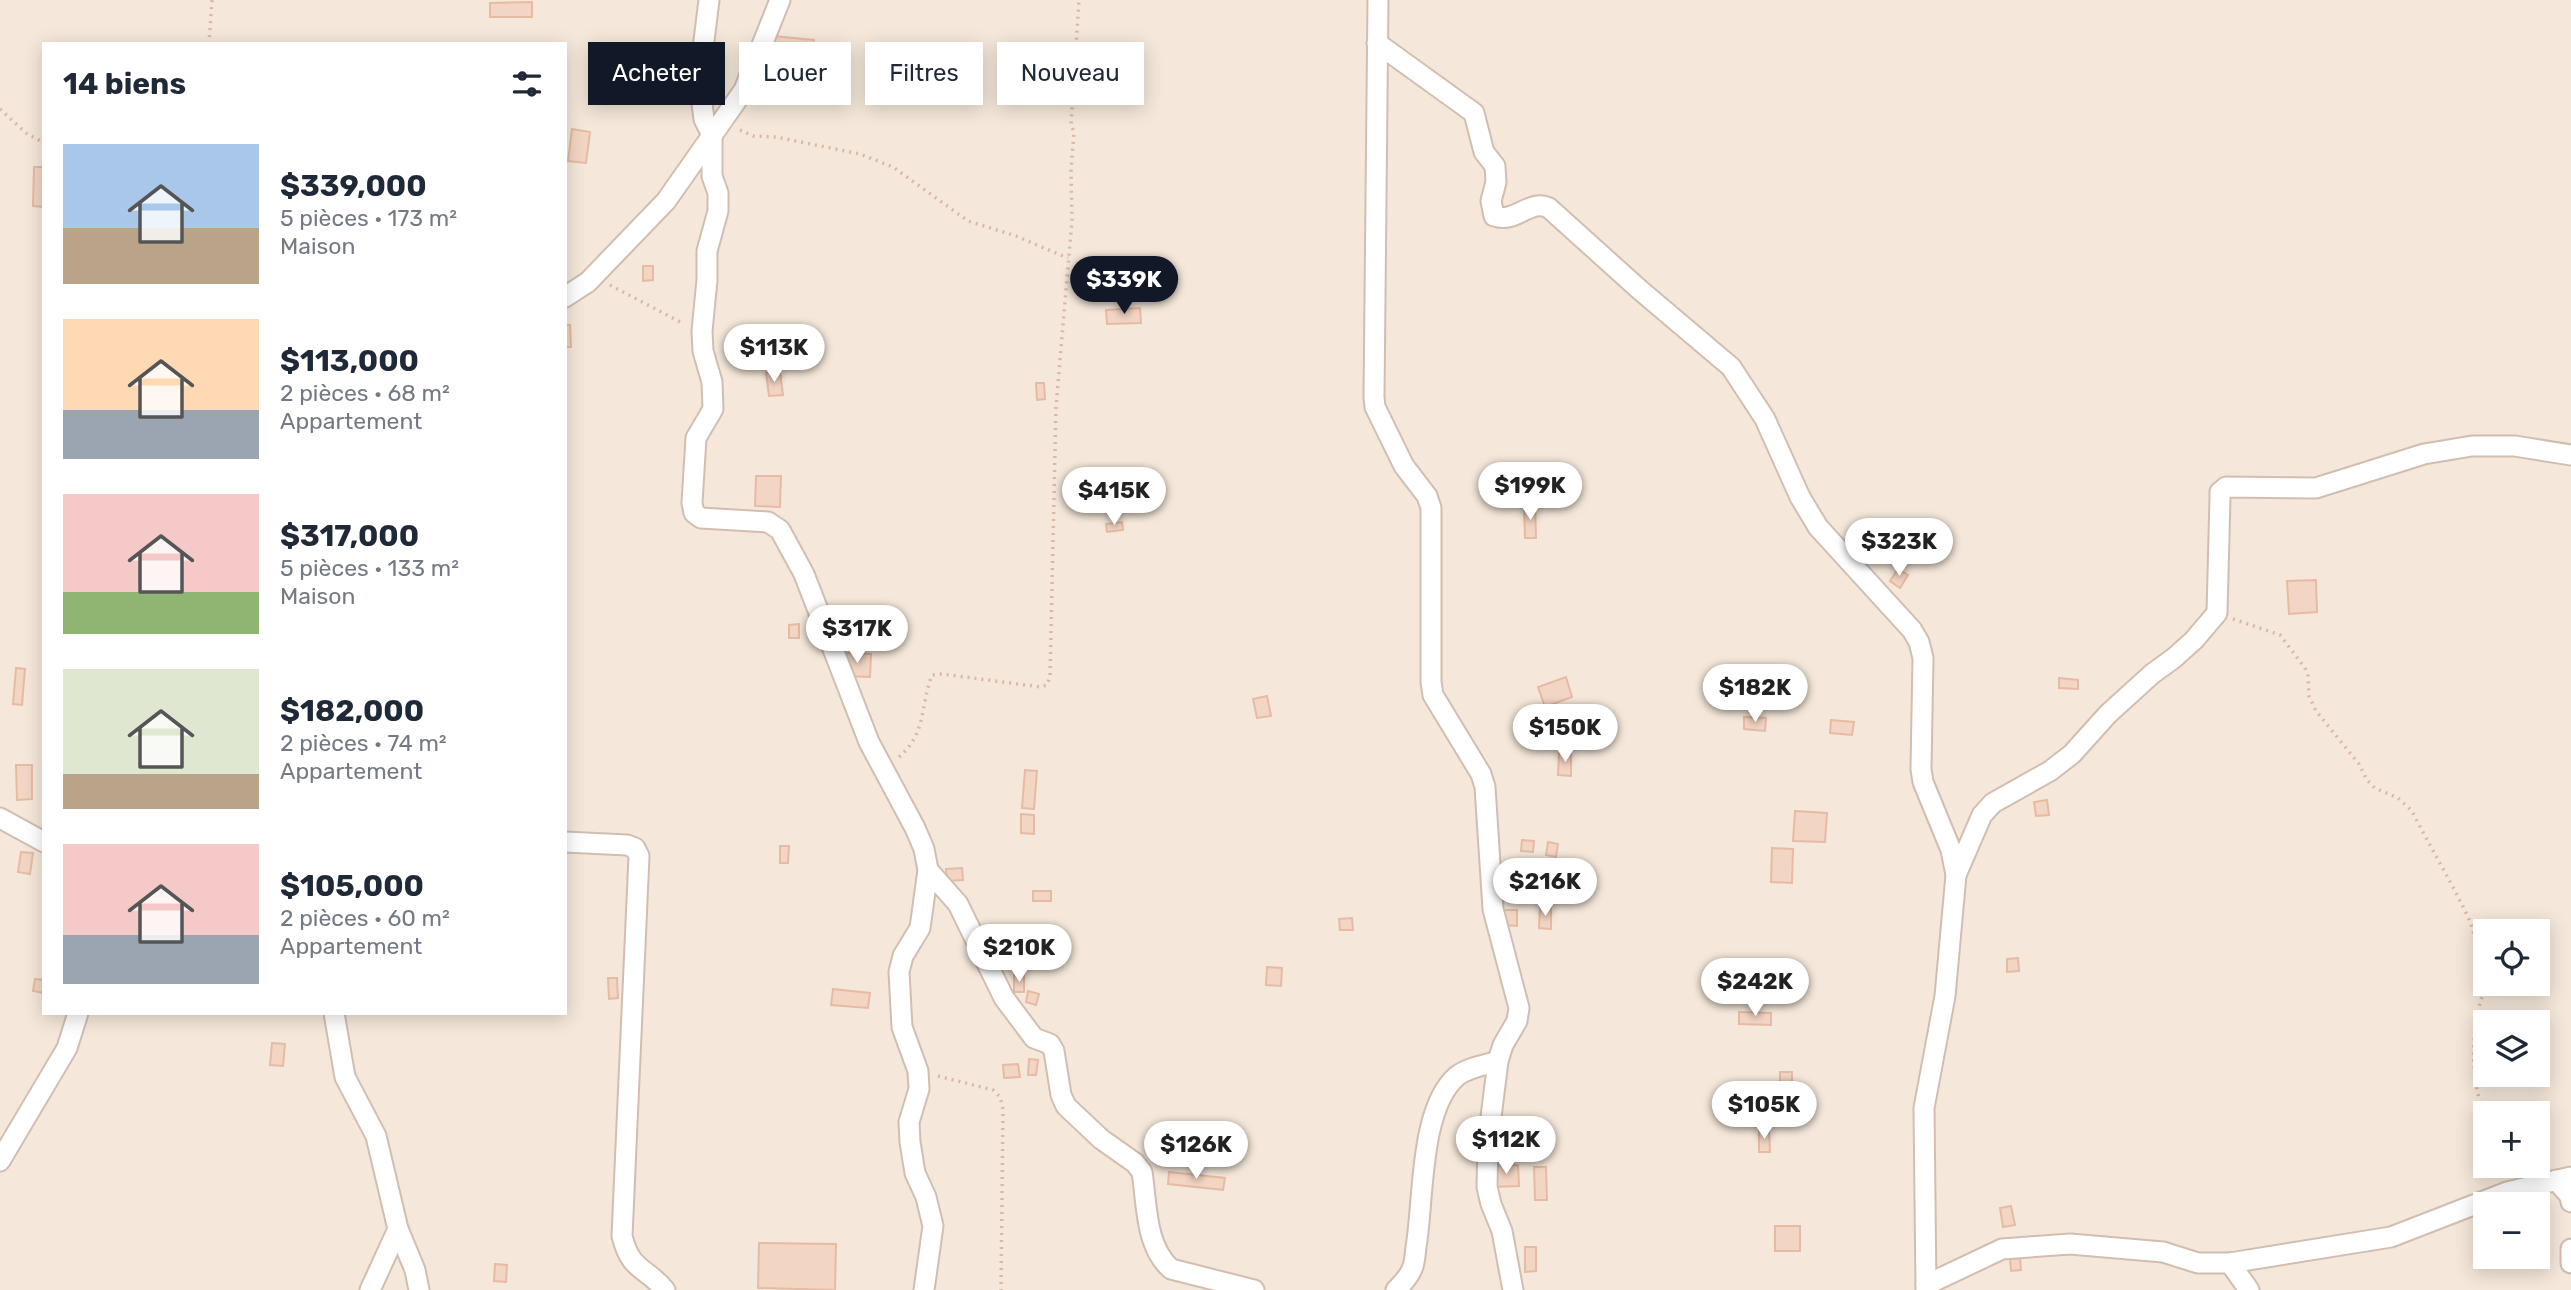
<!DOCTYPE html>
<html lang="fr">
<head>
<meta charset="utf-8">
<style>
	:root { --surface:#fff; --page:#f2f2f3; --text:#1f2937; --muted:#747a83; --accent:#111827 }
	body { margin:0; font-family:Rubik,sans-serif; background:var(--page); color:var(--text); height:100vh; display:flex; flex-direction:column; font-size:26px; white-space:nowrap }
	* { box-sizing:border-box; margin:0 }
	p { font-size:23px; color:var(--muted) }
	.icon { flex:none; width:38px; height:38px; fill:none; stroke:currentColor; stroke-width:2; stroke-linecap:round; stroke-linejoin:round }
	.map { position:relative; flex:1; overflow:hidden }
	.panel { position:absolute; left:42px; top:42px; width:525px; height:973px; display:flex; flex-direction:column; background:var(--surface); border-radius:0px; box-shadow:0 4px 18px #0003 }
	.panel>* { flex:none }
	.guide { position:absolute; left:588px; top:42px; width:665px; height:63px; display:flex; gap:14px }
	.controls { position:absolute; left:2473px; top:919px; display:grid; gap:14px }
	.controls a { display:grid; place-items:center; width:77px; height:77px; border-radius:0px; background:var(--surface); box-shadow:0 4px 18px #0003; font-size:35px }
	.price { position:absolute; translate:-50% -60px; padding:0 16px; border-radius:24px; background:#fff; color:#222; font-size:23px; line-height:46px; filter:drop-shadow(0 2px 4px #0008) }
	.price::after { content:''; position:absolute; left:50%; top:42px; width:21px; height:16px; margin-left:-10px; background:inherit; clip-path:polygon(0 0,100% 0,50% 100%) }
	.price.on { background:var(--accent); color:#fff }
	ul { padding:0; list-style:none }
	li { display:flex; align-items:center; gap:21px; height:175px; padding:0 21px }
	li span { display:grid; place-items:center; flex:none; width:196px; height:140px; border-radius:0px; color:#555 }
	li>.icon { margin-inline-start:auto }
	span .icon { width:84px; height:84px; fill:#fffc; stroke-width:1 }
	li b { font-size:30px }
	h2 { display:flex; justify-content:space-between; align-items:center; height:84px; padding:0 21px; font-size:30px }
	.pill { padding:0 24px; border-radius:0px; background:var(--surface); box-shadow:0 4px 18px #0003; font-size:24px; line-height:63px }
	.pill.on { background:var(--accent); color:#fff }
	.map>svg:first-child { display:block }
	.residential { fill:#f5e8da; fill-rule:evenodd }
	.building { fill:#f3d5c3; stroke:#e6bba3; stroke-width:2 }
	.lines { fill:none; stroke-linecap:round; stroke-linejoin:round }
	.street-casing { stroke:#d1beb0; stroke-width:23 }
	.path { stroke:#d9b8a5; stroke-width:3.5; stroke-dasharray:2 5; stroke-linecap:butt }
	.street { stroke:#fff; stroke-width:19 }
</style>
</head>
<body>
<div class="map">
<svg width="2571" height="1290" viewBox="0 0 2571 1290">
	<rect width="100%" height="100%" fill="#fdf6ec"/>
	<!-- residential -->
	<path class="residential" d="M0 0H2571V1290H0ZM44 44H565V1013H44ZM2485 931H2538V984H2485ZM2485 1022H2538V1074H2485ZM2485 1113H2538V1166H2485ZM2485 1204H2538V1256H2485Z"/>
	<!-- building -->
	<g class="building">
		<polygon points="532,2 532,17 490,17 490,3"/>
		<polygon points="773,36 814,40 812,63 771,59"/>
		<polygon points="572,129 590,132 586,163 568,161"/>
		<polygon points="34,167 44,167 44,207 33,206"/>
		<polygon points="643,266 653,266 653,280 643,281"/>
		<polygon points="1140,308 1141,323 1107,324 1106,310"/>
		<polygon points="565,325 570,325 571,347 565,347"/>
		<polygon points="780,372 783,395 769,396 766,373"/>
		<polygon points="1036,383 1044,383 1045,399 1037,400"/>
		<polygon points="756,476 781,476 780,507 755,506"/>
		<polygon points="1535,505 1536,538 1525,538 1524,506"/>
		<polygon points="1122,522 1123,530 1107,532 1106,524"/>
		<polygon points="1898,569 1908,575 1900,588 1890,581"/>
		<polygon points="2316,580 2317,612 2289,614 2287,581"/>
		<polygon points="799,624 799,638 789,638 789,625"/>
		<polygon points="845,653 871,654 870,677 844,676"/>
		<polygon points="16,668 25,669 22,705 13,704"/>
		<polygon points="1566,677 1572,697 1545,707 1538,687"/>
		<polygon points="2059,678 2078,680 2078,689 2059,688"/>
		<polygon points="1267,696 1271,716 1257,718 1253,699"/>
		<polygon points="1744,717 1766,718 1765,731 1744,729"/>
		<polygon points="1831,720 1854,722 1852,735 1830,733"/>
		<polygon points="1559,753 1571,753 1571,776 1558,775"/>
		<polygon points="16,765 32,765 32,799 17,800"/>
		<polygon points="1025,770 1037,771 1034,809 1022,808"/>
		<polygon points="2047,800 2049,815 2036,816 2034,802"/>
		<polygon points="1795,811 1827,813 1825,842 1793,841"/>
		<polygon points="1021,814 1034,815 1034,834 1021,833"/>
		<polygon points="1522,840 1534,841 1533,852 1521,851"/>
		<polygon points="1548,842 1558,844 1556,857 1546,855"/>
		<polygon points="780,846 789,846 788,863 780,863"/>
		<polygon points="1772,848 1793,849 1792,883 1771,882"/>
		<polygon points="21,852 33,853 30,874 18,872"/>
		<polygon points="962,868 963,880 947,881 946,869"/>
		<rect x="1033" y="891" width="18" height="10"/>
		<polygon points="1540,907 1551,908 1551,929 1539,928"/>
		<polygon points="1502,910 1517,910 1517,926 1502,925"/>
		<polygon points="1352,918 1353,930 1340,930 1339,919"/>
		<polygon points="2018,958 2019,971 2007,972 2007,959"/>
		<polygon points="1267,967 1282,968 1281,986 1266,985"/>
		<rect x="1014" y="975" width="10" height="17"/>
		<polygon points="608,978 617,978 618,998 609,999"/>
		<polygon points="35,979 44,980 44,993 33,991"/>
		<polygon points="833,989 870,993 868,1008 831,1005"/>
		<polygon points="1028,991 1039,994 1036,1005 1026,1002"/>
		<polygon points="1739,1012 1771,1013 1771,1025 1739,1024"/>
		<polygon points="272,1043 285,1044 283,1066 270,1065"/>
		<polygon points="1029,1059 1038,1060 1036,1075 1028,1075"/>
		<polygon points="1018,1064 1020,1077 1004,1078 1003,1065"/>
		<rect x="1780" y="1072" width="12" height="14"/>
		<polygon points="1759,1130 1769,1130 1770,1152 1759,1152"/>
		<polygon points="1518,1165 1519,1186 1493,1187 1492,1166"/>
		<polygon points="1534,1167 1546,1167 1547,1200 1535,1200"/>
		<polygon points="1169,1172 1225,1178 1223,1190 1168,1184"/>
		<polygon points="2011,1206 2015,1225 2003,1227 2000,1208"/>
		<rect x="1775" y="1226" width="25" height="25"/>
		<polygon points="759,1243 836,1244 835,1290 758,1288"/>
		<polygon points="1525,1247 1536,1247 1536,1271 1525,1272"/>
		<polygon points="2020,1258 2021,1270 2011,1271 2010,1259"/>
		<polygon points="495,1264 507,1265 506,1282 494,1281"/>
	</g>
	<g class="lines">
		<!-- street casing -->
		<g class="street-casing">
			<g id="street">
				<polyline points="709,0 699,81 704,119 712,135 712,176 718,193 718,211 707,251 707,280 702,331 703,351 712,382 713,409 696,438 692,503 694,513 701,518 768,522 780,530 804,574 869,742 915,828 924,849 928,870 920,928 903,956 899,972 902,1027 918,1071 919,1089 909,1122 910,1142 915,1173 926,1197 933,1226 924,1290"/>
				<polyline points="1378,0 1374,397 1375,407 1404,466 1427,496 1431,508 1431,682 1433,695 1481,774 1485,787 1493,909 1519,1008 1517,1021 1503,1045 1498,1061 1488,1141 1487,1187 1491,1204 1502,1231 1513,1290"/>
				<path d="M1377 43 1474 113 1484 152 1495 166 1496 182 1491 201 1494 216C1516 224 1530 198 1549 208L1640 290 1731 367 1765 419 1800 497 1818 527 1912 630 1919 642 1923 658 1921 769 1923 782 1951 850 1956 875 1945 996 1924 1108 1926 1290"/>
				<polyline points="565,297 588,282 666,201 744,90 780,0"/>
				<polyline points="0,818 44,842"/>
				<path d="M565 842 627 845 635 848 639 856 622 1236C631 1272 645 1266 665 1290"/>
				<path d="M928 870 958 904 1004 998 1034 1038 1050 1044 1054 1051 1061 1095 1066 1106 1101 1139 1135 1163 1142 1172C1147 1204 1145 1246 1171 1269L1254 1290"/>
				<polyline points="1956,875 1982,815 1993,803 2050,771 2072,754 2108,714 2152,674 2174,658 2194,640 2217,613 2220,497 2220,492 2226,487 2316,488 2424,454 2472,446 2515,446 2571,455"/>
				<polyline points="334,1013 345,1077 376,1136 398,1229 415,1270 419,1290"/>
				<polyline points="0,1161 67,1048 78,1013"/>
				<polyline points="2556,1180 2570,1196 2571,1202"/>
				<polyline points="2571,1249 2571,1263"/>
				<polyline points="2230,1263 2249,1290"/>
				<polyline points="1926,1285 2002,1249 2070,1244 2163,1252 2198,1263 2230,1263 2391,1237 2507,1192 2571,1177"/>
				<polyline points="370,1290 398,1229"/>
				<path d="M1396 1290C1402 1284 1409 1277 1412 1269 1415 1263 1415 1254 1416 1247 1424 1200 1419 1109 1457 1076 1467 1068 1485 1065 1498 1061"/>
			</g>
		</g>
		<!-- path -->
		<g class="path">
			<polyline points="209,44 212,0"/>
			<polyline points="0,109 26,133 44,143"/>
			<polyline points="740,130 753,136 776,137 860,154 893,167 968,221 1016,236 1068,258"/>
			<polyline points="610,285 684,324"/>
			<path d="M2233 619 2280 635 2305 668 2308 676 2309 696 2316 711 2359 764 2367 780 2375 788 2398 798 2412 811C2430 847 2451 881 2468 917 2476 934 2476 952 2485 968"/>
			<path d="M899 757C927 733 920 706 932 675L942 674 1041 687 1047 685 1050 676 1056 407 1072 220 1071 171 1074 132 1071 125 1079 0"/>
			<polyline points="938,1076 993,1090 1000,1097 1003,1109 1001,1290"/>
			<path d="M2485 1116C2469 1078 2470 1022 2487 984"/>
			<polyline points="2496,1166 2500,1177"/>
		</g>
		<!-- street -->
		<use href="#street" class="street"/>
	</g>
</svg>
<div class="controls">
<a><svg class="icon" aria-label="locate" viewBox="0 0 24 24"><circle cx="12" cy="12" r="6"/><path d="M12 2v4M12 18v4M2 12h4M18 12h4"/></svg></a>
<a><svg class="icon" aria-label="layers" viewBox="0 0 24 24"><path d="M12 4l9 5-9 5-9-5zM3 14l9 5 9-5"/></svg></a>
<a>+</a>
<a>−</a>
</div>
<b class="price on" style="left:1124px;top:316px">$339K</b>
<b class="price" style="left:774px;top:384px">$113K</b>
<b class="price" style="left:1530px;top:522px">$199K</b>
<b class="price" style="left:1114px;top:527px">$415K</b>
<b class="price" style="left:1899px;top:578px">$323K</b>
<b class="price" style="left:857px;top:665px">$317K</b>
<b class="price" style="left:1755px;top:724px">$182K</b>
<b class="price" style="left:1565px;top:764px">$150K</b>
<b class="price" style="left:1545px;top:918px">$216K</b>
<b class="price" style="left:1019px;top:984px">$210K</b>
<b class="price" style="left:1755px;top:1018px">$242K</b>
<b class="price" style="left:1764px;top:1141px">$105K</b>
<b class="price" style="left:1506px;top:1176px">$112K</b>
<b class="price" style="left:1196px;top:1181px">$126K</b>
<div class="guide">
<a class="pill on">Acheter</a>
<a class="pill">Louer</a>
<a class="pill">Filtres</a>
<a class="pill">Nouveau</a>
</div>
<section class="panel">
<h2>14 biens<svg class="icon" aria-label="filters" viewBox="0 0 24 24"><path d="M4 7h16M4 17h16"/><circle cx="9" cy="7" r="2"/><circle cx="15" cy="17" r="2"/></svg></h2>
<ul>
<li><span style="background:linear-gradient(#a9c7e8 60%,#b9a48a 0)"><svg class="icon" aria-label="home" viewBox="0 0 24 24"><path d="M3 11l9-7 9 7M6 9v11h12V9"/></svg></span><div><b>$339,000</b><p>5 pièces · 173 m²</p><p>Maison</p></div></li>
<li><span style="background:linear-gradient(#ffd9b3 65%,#9aa5b1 0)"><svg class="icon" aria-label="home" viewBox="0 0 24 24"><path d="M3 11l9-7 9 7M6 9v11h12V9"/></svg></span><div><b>$113,000</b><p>2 pièces · 68 m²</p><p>Appartement</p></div></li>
<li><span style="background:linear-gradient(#f6c9c9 70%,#8fb573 0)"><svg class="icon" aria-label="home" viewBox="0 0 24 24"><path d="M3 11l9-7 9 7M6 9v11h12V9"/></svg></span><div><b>$317,000</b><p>5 pièces · 133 m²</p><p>Maison</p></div></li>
<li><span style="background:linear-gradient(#dfe7d0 75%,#b9a48a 0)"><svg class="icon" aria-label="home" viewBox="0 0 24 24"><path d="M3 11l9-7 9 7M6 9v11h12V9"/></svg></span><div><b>$182,000</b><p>2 pièces · 74 m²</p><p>Appartement</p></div></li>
<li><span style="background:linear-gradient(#f6c9c9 65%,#9aa5b1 0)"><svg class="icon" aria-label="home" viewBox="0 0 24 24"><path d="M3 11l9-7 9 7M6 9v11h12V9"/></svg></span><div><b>$105,000</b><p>2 pièces · 60 m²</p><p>Appartement</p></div></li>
</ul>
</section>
</div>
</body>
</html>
